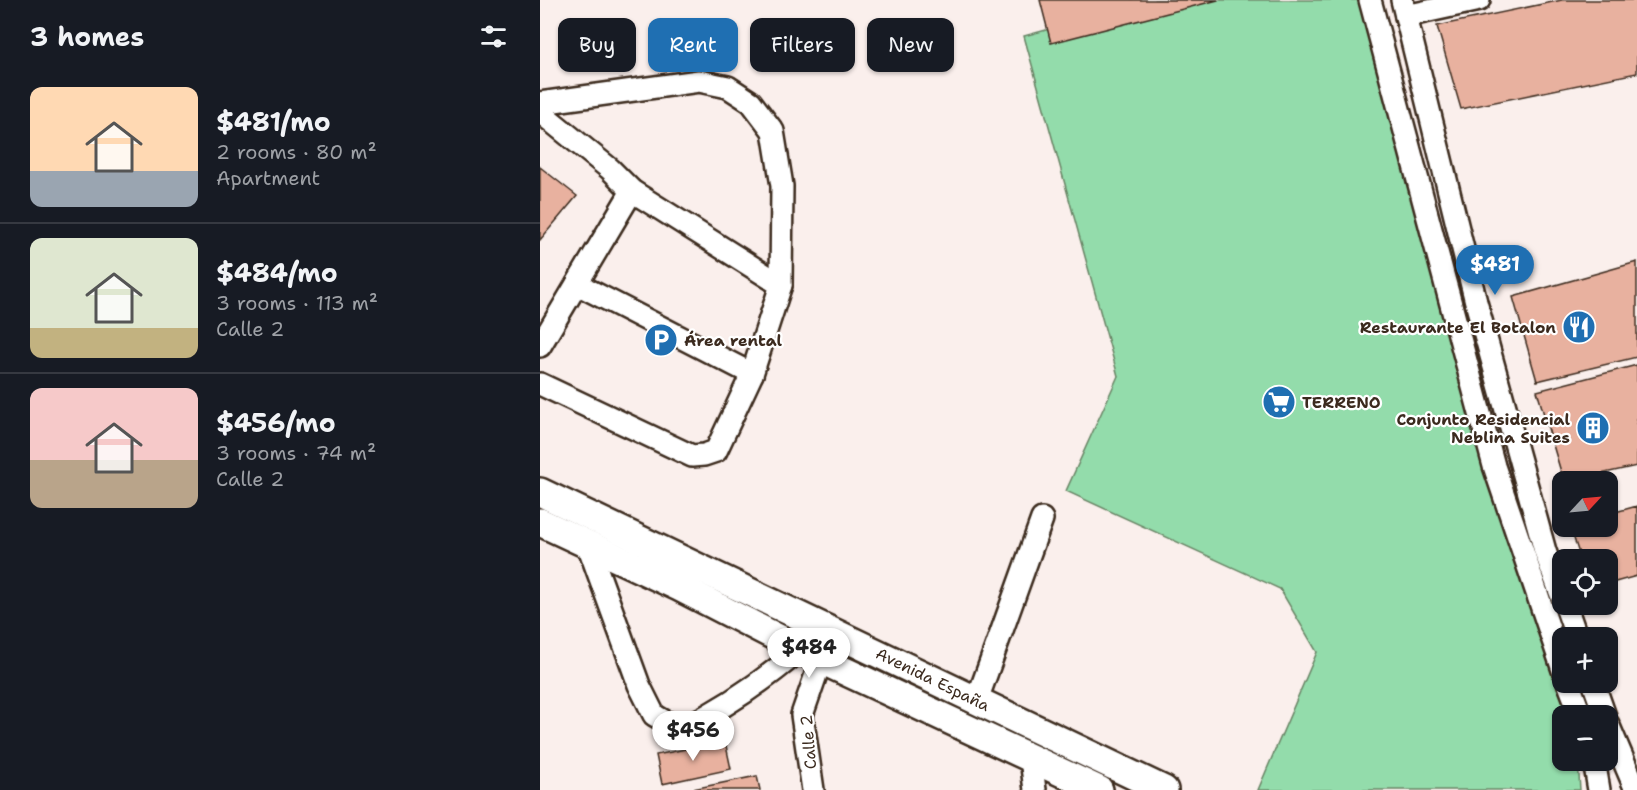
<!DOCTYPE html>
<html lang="en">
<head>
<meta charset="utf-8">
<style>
	:root { --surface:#171b24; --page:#242831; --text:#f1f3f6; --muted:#9ea1a6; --line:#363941; --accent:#1f6fb2 }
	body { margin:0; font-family:"Shantell Sans",sans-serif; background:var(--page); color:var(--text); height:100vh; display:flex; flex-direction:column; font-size:22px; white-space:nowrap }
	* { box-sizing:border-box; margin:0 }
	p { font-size:20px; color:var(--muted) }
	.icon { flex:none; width:33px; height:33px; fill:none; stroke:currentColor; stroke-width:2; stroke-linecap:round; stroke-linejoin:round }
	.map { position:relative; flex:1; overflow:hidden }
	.details { display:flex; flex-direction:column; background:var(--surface); width:540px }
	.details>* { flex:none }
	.hud { position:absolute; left:18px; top:18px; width:570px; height:54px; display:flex; gap:12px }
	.needle { width:39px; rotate:64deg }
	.tools { position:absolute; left:1012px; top:471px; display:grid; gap:12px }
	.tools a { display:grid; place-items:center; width:66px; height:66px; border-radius:12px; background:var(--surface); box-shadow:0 2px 4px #0004; font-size:30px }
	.price { position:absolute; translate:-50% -51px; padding:0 14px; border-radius:21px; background:#fff; color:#222; font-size:20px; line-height:39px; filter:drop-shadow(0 2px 3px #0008) }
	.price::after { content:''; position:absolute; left:50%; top:36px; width:18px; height:14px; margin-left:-9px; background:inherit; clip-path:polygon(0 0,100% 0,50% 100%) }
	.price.current { background:var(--accent); color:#fff }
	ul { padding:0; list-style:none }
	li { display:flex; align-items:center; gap:18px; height:150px; padding:0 30px }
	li+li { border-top:2px solid var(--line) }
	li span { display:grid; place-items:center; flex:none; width:168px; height:120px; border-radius:12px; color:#555 }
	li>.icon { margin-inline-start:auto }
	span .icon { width:72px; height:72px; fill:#fffc; stroke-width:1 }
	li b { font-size:26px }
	h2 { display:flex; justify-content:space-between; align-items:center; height:72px; padding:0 30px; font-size:26px }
	.tag { padding:0 21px; border-radius:12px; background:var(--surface); box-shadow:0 2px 4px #0004; font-size:21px; line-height:54px }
	.tag.current { background:var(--accent); color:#fff }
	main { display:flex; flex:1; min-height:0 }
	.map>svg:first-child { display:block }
	.green { fill:#93dcab; stroke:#678364; stroke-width:1.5 }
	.building { fill:#e8b19f; stroke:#3b2a1e; stroke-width:1.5 }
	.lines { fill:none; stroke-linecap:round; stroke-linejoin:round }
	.minor-casing { stroke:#3b2a1e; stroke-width:26 }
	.major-casing { stroke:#3b2a1e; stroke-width:32 }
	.minor { stroke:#fff; stroke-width:21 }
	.major { stroke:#fff; stroke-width:27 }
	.labels { text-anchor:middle; stroke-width:4.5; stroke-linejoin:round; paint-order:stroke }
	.poi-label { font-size:16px; font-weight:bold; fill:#3b2a1e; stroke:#fff; text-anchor:end }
	.street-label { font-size:16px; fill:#3b2a1e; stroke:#fff }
</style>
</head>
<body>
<main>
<section class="details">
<h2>3 homes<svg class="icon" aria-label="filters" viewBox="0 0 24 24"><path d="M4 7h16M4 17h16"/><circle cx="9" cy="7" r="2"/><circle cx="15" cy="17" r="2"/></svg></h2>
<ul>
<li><span style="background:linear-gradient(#ffd9b3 70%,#9aa5b1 0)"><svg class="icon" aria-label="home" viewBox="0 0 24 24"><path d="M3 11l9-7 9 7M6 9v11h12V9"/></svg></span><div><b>$481/mo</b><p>2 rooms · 80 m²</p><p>Apartment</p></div></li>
<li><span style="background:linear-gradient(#dfe7d0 75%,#c2b280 0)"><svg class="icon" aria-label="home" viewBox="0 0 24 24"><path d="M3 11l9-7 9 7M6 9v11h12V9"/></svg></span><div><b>$484/mo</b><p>3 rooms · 113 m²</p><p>Calle 2</p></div></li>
<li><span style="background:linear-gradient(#f6c9c9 60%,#b9a48a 0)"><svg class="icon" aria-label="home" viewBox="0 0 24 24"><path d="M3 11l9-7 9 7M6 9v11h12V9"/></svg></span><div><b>$456/mo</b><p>3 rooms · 74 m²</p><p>Calle 2</p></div></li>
</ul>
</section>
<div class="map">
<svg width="1097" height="790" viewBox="0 0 1097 790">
	<rect width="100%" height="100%" fill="#faefec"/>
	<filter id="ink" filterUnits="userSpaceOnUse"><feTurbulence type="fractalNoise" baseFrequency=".0167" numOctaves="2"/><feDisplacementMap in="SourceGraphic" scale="12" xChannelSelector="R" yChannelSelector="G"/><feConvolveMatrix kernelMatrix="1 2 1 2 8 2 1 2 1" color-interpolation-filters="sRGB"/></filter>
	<g filter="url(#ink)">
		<!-- green -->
		<polygon class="green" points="616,0 835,0 1030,715 1023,716 1023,760 1038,761 1040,790 718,790 777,652 740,589 526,491 578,376 484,36"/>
		<!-- building -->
		<g class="building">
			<polygon points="500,0 678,0 511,43"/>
			<polygon points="1022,0 1097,0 1097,73 921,109 897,26"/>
			<polygon points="0,167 37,196 0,240"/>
			<polygon points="1097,262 1097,357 997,381 973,297"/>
			<polygon points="1097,365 1097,466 1024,482 997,391"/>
			<polygon points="1097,506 1097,576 1068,584 1068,560 1041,560 1030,526 1068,526 1068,514"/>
			<polygon points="185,741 191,769 122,784 116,755"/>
			<polygon points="217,776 220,790 148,790"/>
		</g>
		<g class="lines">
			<!-- minor casing -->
			<g class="minor-casing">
				<g id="minor">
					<polyline points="830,0 954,466 1023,670"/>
					<polyline points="862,0 936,302 1005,551 1023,600"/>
					<polyline points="866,16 939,0"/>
					<polyline points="0,103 159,81 188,87 211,102 233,131 242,186 241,285"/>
					<polyline points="0,112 70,169 92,191 241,285 212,374 176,451 164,455 152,456 0,384"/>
					<polyline points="37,284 212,374"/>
					<polyline points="0,346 92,191"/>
					<path d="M48 545 99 685 114 715 140 730C184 708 224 681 261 649"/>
					<polyline points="1025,604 1037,638"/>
					<polyline points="1028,682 1041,716"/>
					<polyline points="1053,682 1065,716"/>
					<polyline points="437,700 502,519"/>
					<polyline points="1068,724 1096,790"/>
					<polyline points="491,759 495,790"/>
					<polyline points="1054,760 1059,790"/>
					<polyline points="273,790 262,715 281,660"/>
				</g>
			</g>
			<!-- major casing -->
			<g class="major-casing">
				<g id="major">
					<polyline points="0,492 624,790"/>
					<polyline points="0,522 139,587 281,660 559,790"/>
				</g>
			</g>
			<!-- minor -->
			<use href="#minor" class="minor"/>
			<!-- major -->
			<use href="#major" class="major"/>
		</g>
	</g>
	<!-- icons -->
	<defs>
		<g id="restaurant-disc" transform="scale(1.725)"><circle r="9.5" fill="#1f6fb2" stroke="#fff"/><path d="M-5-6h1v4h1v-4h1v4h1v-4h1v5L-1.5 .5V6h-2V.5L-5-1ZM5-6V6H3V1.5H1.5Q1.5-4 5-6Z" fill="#fff"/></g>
		<g id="parking-disc" transform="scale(1.725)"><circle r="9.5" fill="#1f6fb2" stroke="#fff"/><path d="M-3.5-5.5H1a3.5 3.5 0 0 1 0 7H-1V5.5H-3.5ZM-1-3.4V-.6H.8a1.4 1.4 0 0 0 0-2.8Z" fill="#fff"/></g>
		<g id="supermarket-disc" transform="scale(1.725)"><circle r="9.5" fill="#1f6fb2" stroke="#fff"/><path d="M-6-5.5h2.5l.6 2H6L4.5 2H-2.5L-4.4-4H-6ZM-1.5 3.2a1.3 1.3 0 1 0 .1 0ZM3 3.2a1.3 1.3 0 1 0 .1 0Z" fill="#fff"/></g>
		<g id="building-disc" transform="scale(1.725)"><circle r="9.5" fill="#1f6fb2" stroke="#fff"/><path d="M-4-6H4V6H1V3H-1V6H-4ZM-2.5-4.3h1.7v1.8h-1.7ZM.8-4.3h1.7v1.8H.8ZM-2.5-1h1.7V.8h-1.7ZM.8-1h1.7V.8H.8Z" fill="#fff"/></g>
	</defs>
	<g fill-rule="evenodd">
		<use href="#restaurant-disc" x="1039" y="327"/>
		<use href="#parking-disc" x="121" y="340"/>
		<use href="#supermarket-disc" x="739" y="402"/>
		<use href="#building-disc" x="1053" y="428"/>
	</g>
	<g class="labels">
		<!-- poi labels -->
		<g class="poi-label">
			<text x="1016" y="333">Restaurante El Botalon</text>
			<text x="144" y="346" text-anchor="start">Área rental</text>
			<text x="762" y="408" text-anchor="start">TERRENO</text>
			<text x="1030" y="425">Conjunto Residencial<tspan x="1030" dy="18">Neblina Suites</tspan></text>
		</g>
		<!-- street labels -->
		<g class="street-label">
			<text transform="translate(393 679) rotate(26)" y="6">Avenida España</text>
			<text transform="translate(268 742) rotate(-95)" y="6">Calle 2</text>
		</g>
	</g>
</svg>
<div class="tools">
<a><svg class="needle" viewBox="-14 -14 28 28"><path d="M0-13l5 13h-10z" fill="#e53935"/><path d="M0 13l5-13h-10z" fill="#9ea1a6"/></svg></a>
<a><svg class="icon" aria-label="locate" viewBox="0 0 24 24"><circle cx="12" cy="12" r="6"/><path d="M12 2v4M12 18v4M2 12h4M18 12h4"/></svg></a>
<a>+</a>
<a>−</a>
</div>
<b class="price current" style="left:955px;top:296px">$481</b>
<b class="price" style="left:269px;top:679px">$484</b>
<b class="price" style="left:153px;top:762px">$456</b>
<div class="hud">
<a class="tag">Buy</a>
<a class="tag current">Rent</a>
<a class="tag">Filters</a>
<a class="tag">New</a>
</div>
</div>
</main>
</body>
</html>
